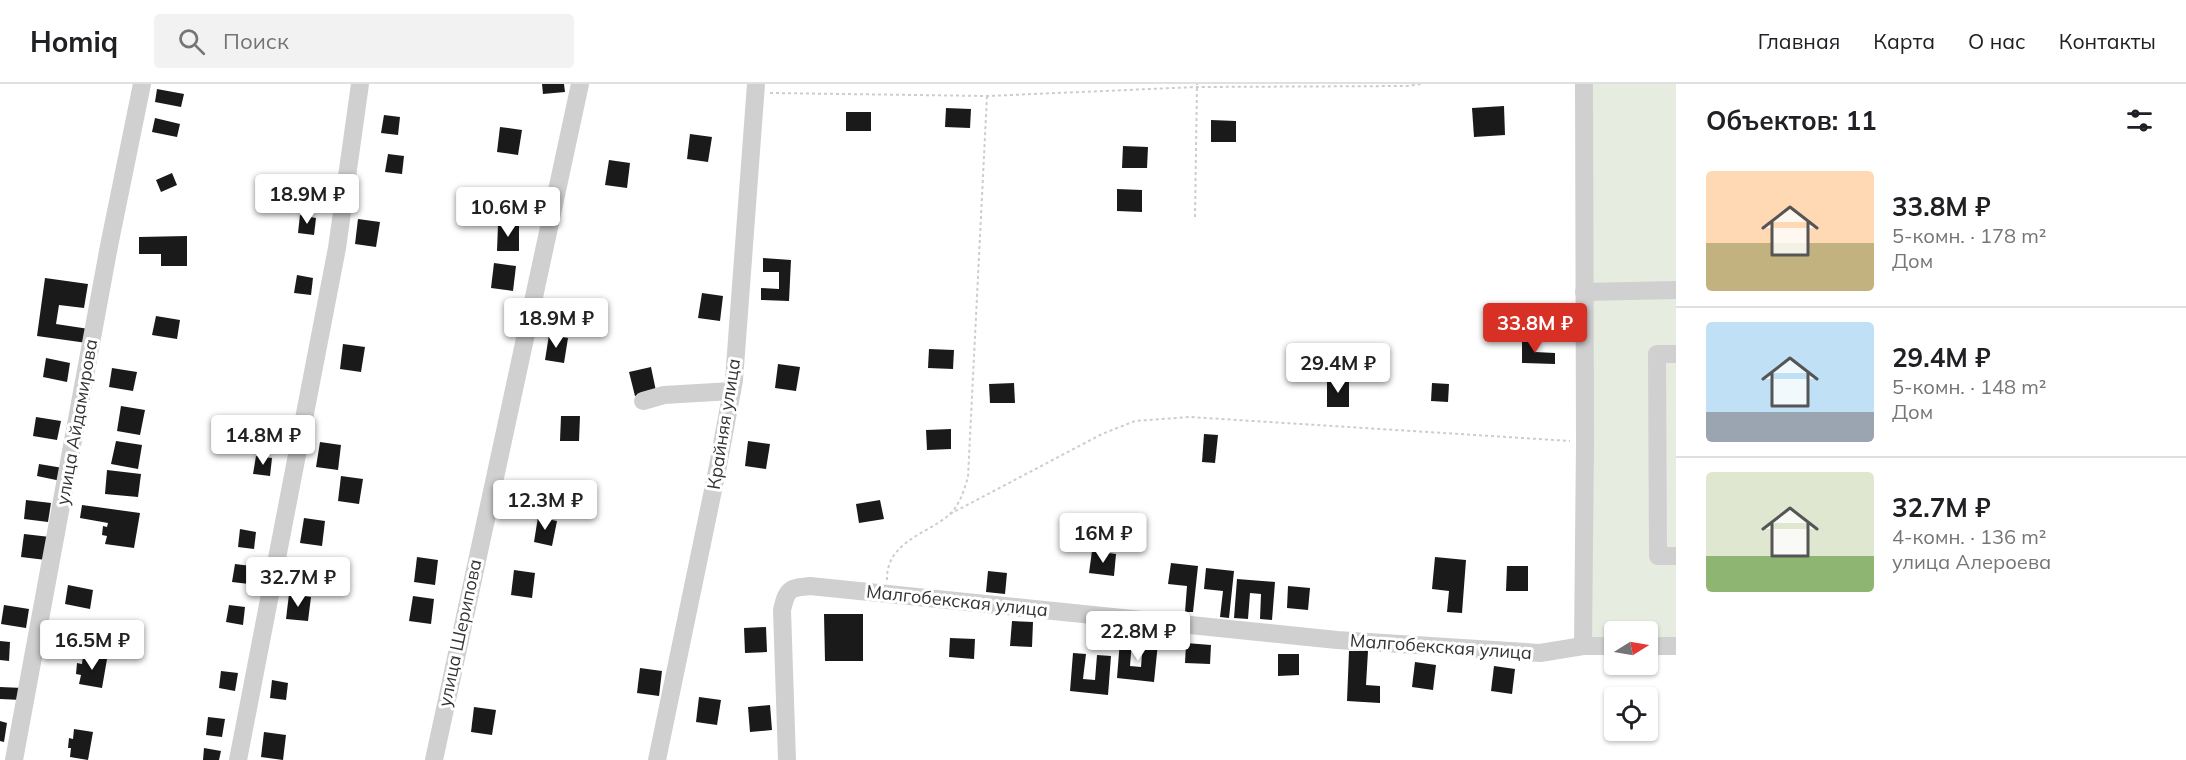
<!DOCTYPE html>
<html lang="ru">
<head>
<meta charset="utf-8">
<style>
	:root { --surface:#fff; --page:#f2f2f2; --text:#202124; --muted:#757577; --line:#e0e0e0; --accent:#d93025 }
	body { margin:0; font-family:Mulish,sans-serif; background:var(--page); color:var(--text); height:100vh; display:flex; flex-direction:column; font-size:22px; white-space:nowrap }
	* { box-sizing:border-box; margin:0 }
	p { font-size:20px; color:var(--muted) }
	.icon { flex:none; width:33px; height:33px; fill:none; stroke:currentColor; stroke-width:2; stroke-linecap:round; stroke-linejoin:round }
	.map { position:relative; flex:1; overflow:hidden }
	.details { display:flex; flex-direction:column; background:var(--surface); width:510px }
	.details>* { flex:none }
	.needle { width:39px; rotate:79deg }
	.buttons { position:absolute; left:1604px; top:537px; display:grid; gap:12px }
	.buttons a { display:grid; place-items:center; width:54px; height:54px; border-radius:6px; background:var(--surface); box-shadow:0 2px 4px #0004; font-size:30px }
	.price { position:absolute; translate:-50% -51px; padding:0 14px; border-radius:6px; background:#fff; color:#222; font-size:20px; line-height:39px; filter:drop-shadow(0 2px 3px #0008) }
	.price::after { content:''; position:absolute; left:50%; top:36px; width:18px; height:14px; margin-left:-9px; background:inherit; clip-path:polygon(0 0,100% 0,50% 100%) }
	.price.current { background:var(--accent); color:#fff }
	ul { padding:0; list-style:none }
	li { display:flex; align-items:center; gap:18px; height:150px; padding:0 30px }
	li+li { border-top:2px solid var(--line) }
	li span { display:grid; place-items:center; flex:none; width:168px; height:120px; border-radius:6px; color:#555 }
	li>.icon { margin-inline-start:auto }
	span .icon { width:72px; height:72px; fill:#fffc; stroke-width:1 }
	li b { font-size:26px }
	h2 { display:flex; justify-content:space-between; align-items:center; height:72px; padding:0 30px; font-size:26px }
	header { display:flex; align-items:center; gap:36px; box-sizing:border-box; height:84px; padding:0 30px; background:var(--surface); border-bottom:2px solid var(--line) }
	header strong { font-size:28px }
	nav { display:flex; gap:33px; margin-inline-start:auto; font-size:21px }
	.search { width:420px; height:54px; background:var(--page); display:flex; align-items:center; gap:15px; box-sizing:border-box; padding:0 21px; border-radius:6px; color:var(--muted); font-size:22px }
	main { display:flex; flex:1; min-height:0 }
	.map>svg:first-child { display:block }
	.green { fill:#e6ecdf }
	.building { fill:#1a1a1a }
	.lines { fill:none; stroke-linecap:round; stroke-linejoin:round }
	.path { stroke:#cdcdcd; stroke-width:2; stroke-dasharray:3 3; stroke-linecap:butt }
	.minor { stroke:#d0d0d0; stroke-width:18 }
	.labels { text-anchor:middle; stroke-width:6; stroke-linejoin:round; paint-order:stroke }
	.street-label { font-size:18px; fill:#333; stroke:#fff }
</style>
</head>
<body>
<header>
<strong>Homiq</strong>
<div class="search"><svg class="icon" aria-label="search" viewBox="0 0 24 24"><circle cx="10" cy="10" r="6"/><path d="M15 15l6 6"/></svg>Поиск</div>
<nav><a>Главная</a><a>Карта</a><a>О нас</a><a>Контакты</a></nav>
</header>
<main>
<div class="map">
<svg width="1676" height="676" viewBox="0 0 1676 676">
	<rect width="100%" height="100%" fill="#fff"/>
	<!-- green -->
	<polygon class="green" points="1584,0 1676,0 1676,562 1647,562 1647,548 1614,548 1614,562 1583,562"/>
	<!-- building -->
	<g class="building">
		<polygon points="542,0 564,0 565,8 543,10"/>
		<polygon points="157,5 184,10 181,23 155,18"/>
		<polygon points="1504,22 1505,51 1474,53 1472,24"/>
		<polygon points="946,24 971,25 970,44 945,43"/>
		<rect x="846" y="28" width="25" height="19"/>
		<polygon points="384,31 400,33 398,51 381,49"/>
		<polygon points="155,34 180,40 177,53 152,48"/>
		<polygon points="1211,36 1236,37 1236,58 1211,58"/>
		<polygon points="500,43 522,46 518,71 497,68"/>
		<polygon points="690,50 712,53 708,78 687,75"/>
		<polygon points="1123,62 1148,63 1147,84 1122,84"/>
		<polygon points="388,70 404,72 402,90 385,88"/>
		<polygon points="609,76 630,79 627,104 605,101"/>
		<polygon points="172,89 177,101 161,108 156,96"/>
		<polygon points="1117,105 1142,106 1142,128 1117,127"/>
		<polygon points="300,131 316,134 314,151 298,149"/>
		<polygon points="358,135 380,138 376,163 355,160"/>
		<polygon points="498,141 519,142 519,167 497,167"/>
		<polygon points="187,152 187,182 161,182 161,170 139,170 139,153"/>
		<polygon points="763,174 791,176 789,217 761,216 761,204 779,205 779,188 763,188"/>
		<polygon points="494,179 516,182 513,207 491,204"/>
		<polygon points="297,191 313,194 311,211 294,209"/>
		<polygon points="45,194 88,200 84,224 59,221 56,240 89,245 87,259 37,252"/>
		<polygon points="702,209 723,212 720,237 698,234"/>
		<polygon points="156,232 180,236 177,255 152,251"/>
		<polygon points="549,251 568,254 564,279 545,276"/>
		<polygon points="1522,254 1535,254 1535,268 1555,269 1555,280 1522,279"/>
		<polygon points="343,260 365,263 361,288 340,285"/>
		<polygon points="929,265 954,266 953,285 928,284"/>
		<polygon points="46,274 70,279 67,298 43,293"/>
		<polygon points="778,280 800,283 796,307 775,304"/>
		<polygon points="651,283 656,307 635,312 629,288"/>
		<polygon points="112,284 137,288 133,307 109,303"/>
		<polygon points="1327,297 1349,298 1349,323 1327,323"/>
		<polygon points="1014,299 1015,319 990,319 989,300"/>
		<polygon points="1432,299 1449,300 1448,318 1431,317"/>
		<polygon points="121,322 145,326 140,351 117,347"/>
		<polygon points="561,332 580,332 579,357 560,357"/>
		<polygon points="36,333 61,337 57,356 33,352"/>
		<polygon points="259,337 276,340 273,357 257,355"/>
		<polygon points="951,345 951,365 927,366 926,346"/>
		<polygon points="1204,350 1218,351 1215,379 1202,378"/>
		<polygon points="116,357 142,361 138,385 111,380"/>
		<polygon points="748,357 770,360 766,385 745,382"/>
		<polygon points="320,358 341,361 338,386 316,383"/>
		<polygon points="256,372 272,374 270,392 253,390"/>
		<polygon points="39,380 63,384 61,397 37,392"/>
		<polygon points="107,386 141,390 138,413 105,410"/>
		<polygon points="341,392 363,395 359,420 338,417"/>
		<polygon points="26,416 51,419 48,438 24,435"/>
		<polygon points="880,416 884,435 859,439 856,420"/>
		<polygon points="82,421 140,429 134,464 105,460 107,452 102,451 103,442 107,443 108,439 80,434"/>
		<polygon points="538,433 557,437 552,462 534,458"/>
		<polygon points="304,434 325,437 322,462 300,459"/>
		<polygon points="240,445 256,448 254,465 238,463"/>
		<polygon points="24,450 50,453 46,476 21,473"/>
		<polygon points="1092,467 1116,470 1114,492 1089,489"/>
		<polygon points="417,473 438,476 435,501 414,498"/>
		<polygon points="1435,473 1466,476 1462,529 1447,528 1449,507 1432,505"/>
		<polygon points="1171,479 1198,482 1193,528 1185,528 1187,502 1168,500"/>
		<polygon points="235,480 251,482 249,500 232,498"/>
		<polygon points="1507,482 1528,482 1528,507 1506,507"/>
		<polygon points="1206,484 1234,487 1229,534 1220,533 1223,507 1204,505"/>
		<polygon points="514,486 535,489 532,514 511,511"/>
		<polygon points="988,487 1007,489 1005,510 986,508"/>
		<polygon points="1237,495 1275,498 1272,536 1260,535 1261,510 1250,509 1248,535 1234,534"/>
		<polygon points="68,501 93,506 90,525 65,520"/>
		<polygon points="1288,502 1310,504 1308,526 1287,524"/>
		<polygon points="289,510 311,513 308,537 286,535"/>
		<polygon points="413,512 434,515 431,540 409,537"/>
		<polygon points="4,521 29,525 26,544 1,540"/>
		<polygon points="229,521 245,523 243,541 226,538"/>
		<polygon points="824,530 863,530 863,577 825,577"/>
		<polygon points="1012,537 1033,538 1032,563 1010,562"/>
		<polygon points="766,543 767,568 745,569 744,544"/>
		<polygon points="950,554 975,555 974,575 949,573"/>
		<polygon points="1120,556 1132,557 1130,582 1141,583 1143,557 1158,559 1154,598 1117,594"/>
		<polygon points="0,557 10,558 9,577 0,576"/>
		<polygon points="1186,559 1211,561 1210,580 1185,579"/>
		<polygon points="1349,567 1368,567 1366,601 1380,602 1380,619 1347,617"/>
		<polygon points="1073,569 1086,570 1083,595 1095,596 1097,571 1111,572 1108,611 1070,607"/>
		<polygon points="1278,570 1299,570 1299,591 1278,592"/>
		<polygon points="83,571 107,575 102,604 79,600 81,591 76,590 77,579 82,580"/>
		<polygon points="1415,578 1436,581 1433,606 1412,603"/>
		<polygon points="1494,582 1515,585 1512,610 1491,607"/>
		<polygon points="640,584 662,587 659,612 637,609"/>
		<polygon points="221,587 238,589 235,607 219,604"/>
		<polygon points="272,596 288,599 286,616 270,614"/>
		<polygon points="0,603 23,604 22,616 0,615"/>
		<polygon points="699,613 721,616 717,641 696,638"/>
		<polygon points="770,621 772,646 750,648 748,623"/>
		<polygon points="474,623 496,626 492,651 471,648"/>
		<polygon points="208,633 225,635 222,653 206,651"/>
		<polygon points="0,637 7,639 4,658 0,657"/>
		<polygon points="74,645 93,648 88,676 70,673 71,664 68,664 69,654 73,655"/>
		<polygon points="264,648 286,651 283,676 261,673"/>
		<polygon points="204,664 221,667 219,676 203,676"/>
	</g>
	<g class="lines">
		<!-- path -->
		<g class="path">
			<polyline points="770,9 987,12 1197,3 1407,2 1421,0"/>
			<polyline points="1195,133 1197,0"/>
			<polyline points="950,430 1102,350 1135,337 1190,333 1570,357"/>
			<path d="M887 496C886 458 927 450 949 431 960 421 964 406 968 393L987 12"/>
		</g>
		<!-- minor -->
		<g class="minor">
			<polyline points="1584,208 1676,206"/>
			<polyline points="1676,270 1657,270 1658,472 1676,472"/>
			<polyline points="643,317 664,311 732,307"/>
			<polyline points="1583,562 1585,358 1584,0"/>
			<polyline points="1647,562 1676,562"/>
			<polyline points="14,676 109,162 142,0"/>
			<polyline points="238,676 337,164 360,0"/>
			<polyline points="434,676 580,0"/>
			<polyline points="657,676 717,387 734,296 756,0"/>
			<path d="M787 676 782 526C787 505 789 504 810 502L1337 556 1540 569 1583 562H1614"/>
		</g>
	</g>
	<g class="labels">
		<!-- street labels -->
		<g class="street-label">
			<text transform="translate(77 338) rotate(-80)" y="6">улица Айдамирова</text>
			<text transform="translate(724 340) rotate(-81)" y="6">Крайняя улица</text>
			<text transform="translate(957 517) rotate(6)" y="6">Малгобекская улица</text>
			<text transform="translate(460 549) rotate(-78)" y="6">улица Шерипова</text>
			<text transform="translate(1441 563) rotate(4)" y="6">Малгобекская улица</text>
		</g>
	</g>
</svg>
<div class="buttons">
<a><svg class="needle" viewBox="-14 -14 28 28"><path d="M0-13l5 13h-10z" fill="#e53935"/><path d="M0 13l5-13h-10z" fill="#757577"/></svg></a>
<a><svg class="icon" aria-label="locate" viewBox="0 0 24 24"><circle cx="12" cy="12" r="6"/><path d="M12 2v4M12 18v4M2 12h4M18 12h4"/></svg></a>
</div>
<b class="price" style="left:307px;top:141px">18.9M ₽</b>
<b class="price" style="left:508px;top:154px">10.6M ₽</b>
<b class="price" style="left:556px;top:265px">18.9M ₽</b>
<b class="price current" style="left:1535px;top:270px">33.8M ₽</b>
<b class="price" style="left:1338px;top:310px">29.4M ₽</b>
<b class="price" style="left:263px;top:382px">14.8M ₽</b>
<b class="price" style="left:545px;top:447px">12.3M ₽</b>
<b class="price" style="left:1103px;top:480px">16M ₽</b>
<b class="price" style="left:298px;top:524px">32.7M ₽</b>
<b class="price" style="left:1138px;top:578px">22.8M ₽</b>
<b class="price" style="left:92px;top:587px">16.5M ₽</b>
</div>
<section class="details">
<h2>Объектов: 11<svg class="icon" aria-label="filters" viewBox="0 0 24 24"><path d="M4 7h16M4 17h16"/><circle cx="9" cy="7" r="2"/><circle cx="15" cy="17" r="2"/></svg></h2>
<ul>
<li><span style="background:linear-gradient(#ffd9b3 60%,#c2b280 0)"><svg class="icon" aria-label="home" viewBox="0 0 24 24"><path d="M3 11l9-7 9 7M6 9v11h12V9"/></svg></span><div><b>33.8M ₽</b><p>5-комн. · 178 m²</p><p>Дом</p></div></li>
<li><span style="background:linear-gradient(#bfe0f5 75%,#9aa5b1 0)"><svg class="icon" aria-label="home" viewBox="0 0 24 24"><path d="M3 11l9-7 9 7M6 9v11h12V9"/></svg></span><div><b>29.4M ₽</b><p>5-комн. · 148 m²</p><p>Дом</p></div></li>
<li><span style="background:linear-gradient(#dfe7d0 70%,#8fb573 0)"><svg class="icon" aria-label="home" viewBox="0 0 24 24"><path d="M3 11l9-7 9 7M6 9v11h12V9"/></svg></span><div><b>32.7M ₽</b><p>4-комн. · 136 m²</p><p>улица Алероева</p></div></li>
</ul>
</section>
</main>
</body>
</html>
